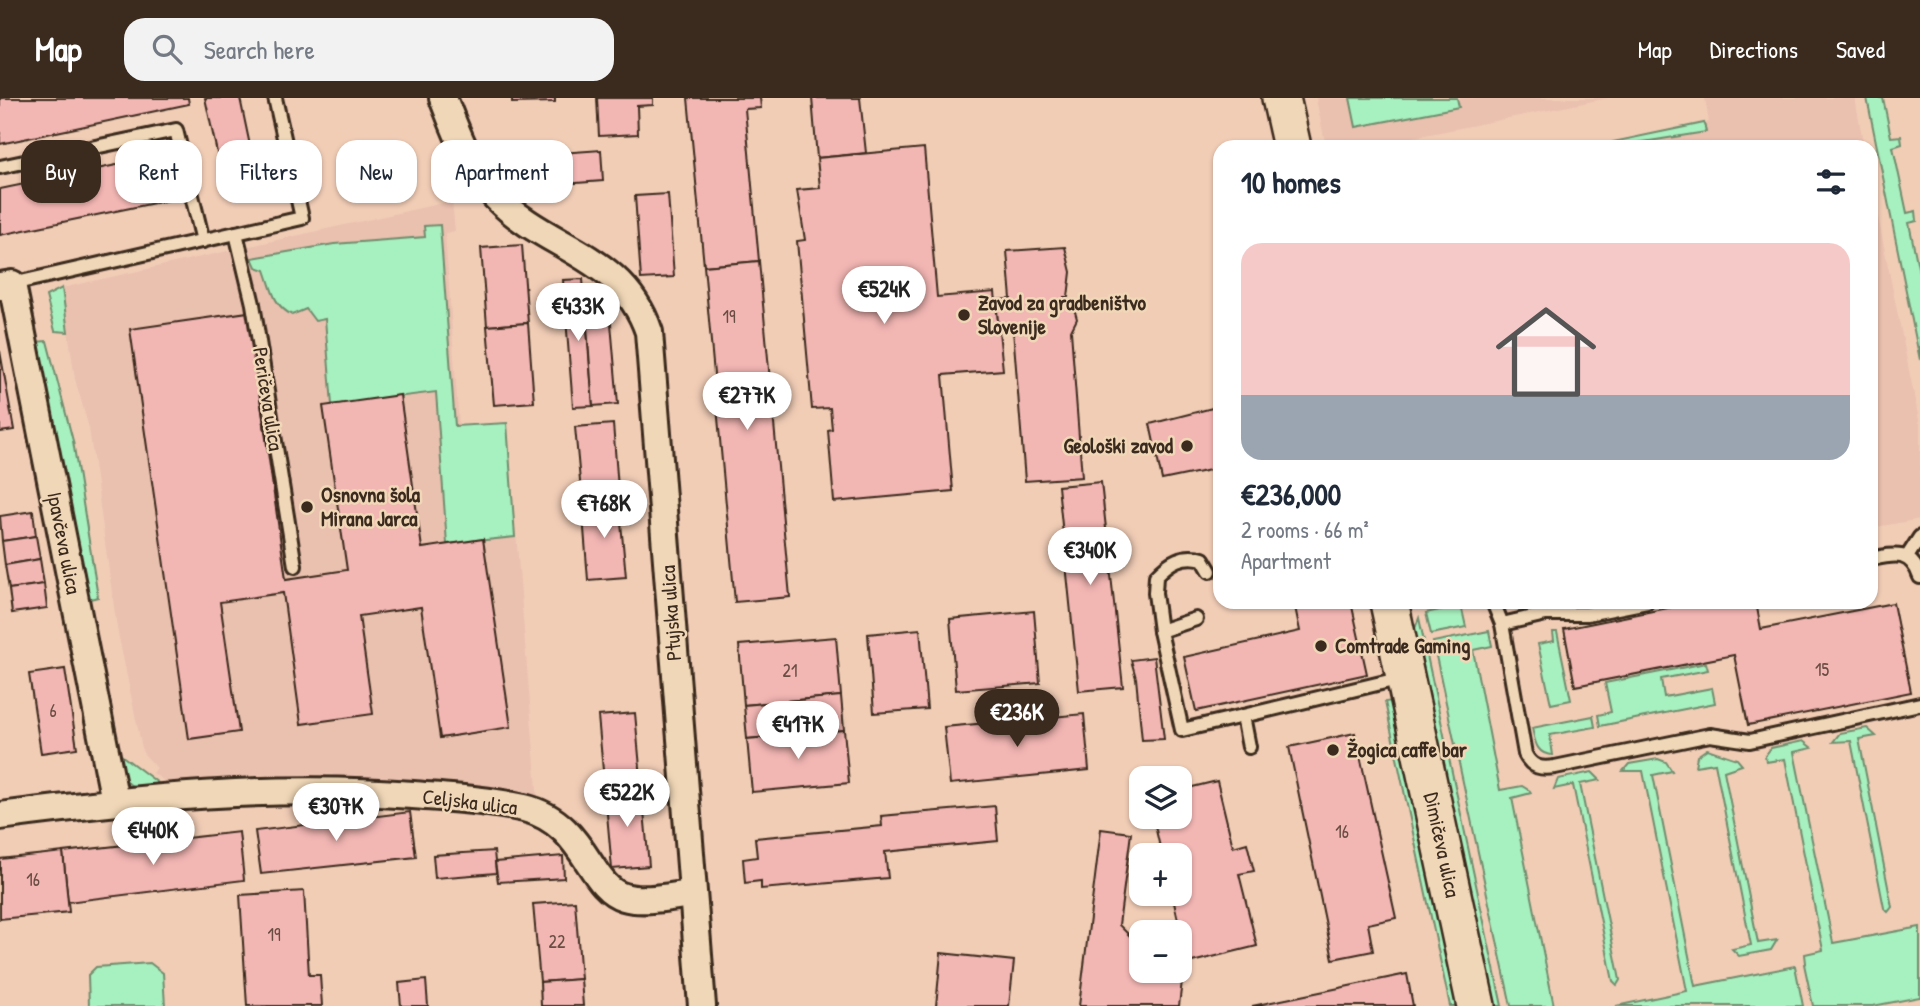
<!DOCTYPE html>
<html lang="en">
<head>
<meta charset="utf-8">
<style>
	:root { --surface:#fff; --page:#f2f2f3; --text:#1f2937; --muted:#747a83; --accent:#3b2a1e }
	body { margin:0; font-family:"Patrick Hand",sans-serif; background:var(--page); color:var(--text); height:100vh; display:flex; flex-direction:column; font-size:26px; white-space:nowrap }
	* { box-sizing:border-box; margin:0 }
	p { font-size:23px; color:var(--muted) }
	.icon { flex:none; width:38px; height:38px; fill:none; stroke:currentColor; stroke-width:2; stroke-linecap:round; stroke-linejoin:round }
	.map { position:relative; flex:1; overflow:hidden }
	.sheet { position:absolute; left:1213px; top:42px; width:665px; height:469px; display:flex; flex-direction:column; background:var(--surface); border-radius:21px; box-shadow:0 2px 5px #0004 }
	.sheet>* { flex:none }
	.hud { position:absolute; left:21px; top:42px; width:665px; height:63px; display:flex; gap:14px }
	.buttons { position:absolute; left:1129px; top:668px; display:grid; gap:14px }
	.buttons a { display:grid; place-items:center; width:63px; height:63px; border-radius:14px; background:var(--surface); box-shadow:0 2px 5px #0004; font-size:35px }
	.price { position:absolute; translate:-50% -60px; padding:0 16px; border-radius:24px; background:#fff; color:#222; font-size:23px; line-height:46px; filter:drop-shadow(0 2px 4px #0008) }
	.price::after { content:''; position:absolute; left:50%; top:42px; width:21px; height:16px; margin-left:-10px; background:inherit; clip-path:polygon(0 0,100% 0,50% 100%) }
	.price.on { background:var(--accent); color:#fff }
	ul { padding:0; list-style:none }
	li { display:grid; align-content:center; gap:14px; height:371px; padding:0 28px }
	li span { display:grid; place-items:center; height:217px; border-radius:21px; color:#555 }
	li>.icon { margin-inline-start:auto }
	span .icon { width:126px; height:126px; fill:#fffc; stroke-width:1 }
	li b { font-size:30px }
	h2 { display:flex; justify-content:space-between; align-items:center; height:84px; padding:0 28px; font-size:30px }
	.pill { padding:0 24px; border-radius:21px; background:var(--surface); box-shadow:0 2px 5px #0004; font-size:24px; line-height:63px }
	.pill.on { background:var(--accent); color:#fff }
	header { display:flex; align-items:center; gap:42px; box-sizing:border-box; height:98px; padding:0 35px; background:var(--accent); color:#fff }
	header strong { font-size:33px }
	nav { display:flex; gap:38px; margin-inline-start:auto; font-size:24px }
	.search { width:490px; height:63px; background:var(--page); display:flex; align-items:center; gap:18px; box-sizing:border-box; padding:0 24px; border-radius:21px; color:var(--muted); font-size:26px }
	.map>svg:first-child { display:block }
	.built { fill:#eac0af }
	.green { fill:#a7f0bf; stroke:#718d6e; stroke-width:2 }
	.building { fill:#f2b6b3; stroke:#3b2a1e; stroke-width:2 }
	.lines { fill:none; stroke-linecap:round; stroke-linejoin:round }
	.lane-casing { stroke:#3b2a1e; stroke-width:18 }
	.street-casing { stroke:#3b2a1e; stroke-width:32 }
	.secondary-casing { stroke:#3b2a1e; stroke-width:42 }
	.lane { stroke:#f0d7b7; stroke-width:12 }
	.street { stroke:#f0d7b7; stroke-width:26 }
	.secondary { stroke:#f0d7b7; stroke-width:37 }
	.poi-dot { fill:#3b2a1e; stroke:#f0d7b7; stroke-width:2.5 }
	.labels { text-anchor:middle; stroke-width:5; stroke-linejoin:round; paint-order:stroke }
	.number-label { font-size:18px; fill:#694d43 }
	.poi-label { font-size:21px; font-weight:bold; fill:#3b2a1e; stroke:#f0d7b7; text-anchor:start }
	.street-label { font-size:21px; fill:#3b2a1e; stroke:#f0d7b7 }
</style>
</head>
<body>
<header>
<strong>Map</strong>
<div class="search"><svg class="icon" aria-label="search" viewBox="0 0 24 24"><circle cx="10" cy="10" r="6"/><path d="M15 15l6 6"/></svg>Search here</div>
<nav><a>Map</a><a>Directions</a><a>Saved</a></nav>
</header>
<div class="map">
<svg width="1920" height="908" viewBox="0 0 1920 908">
	<rect width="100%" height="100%" fill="#f1cdb6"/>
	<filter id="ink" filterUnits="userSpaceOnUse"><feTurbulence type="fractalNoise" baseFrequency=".0143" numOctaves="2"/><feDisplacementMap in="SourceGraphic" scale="14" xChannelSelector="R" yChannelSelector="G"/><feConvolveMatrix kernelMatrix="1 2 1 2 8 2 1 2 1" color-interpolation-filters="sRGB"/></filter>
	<g filter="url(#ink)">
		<!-- built -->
		<g class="built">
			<polygon points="1316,0 1608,0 1366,49 1326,49"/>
			<polygon points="1705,0 1855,0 1864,49 1612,49 1613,44 1709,24"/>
			<polygon points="1871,84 1920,327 1920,421 1871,430"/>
			<polygon points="452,103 455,133 445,135 459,328 507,325 538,704 460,691 458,684 434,682 432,689 335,682 333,676 325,676 324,682 167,685 153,675 157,670 143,655 117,530 89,330 75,281 62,190"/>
		</g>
		<!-- green -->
		<g class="green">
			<polygon points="1350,0 1457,0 1459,9 1356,29"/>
			<polygon points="1867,0 1883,0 1891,39 1901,38 1902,46 1893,49 1907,115 1916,113 1917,123 1909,125 1920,179 1920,262"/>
			<polygon points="1704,25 1706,34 1612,49 1613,44"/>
			<path d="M440 127 455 328 507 325 515 439 447 446 436 294 332 307 325 221 315 223 306 211 292 217C273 207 272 191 265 172L256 169 252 160 334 146 425 139 424 128Z"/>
			<polygon points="62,190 68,234 55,233 46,198"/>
			<polygon points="47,243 73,343 98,499 86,502 35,244"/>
			<polygon points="1461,507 1466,529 1431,536 1426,515"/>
			<polygon points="1419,520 1502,908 1495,908 1414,533"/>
			<polygon points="1489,533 1492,548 1473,552 1500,692 1522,688 1530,693 1531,695 1512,700 1554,908 1511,908 1433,544"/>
			<polygon points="1553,534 1557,534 1571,602 1551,606 1538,546 1554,543"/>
			<polygon points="1706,565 1708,572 1661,581 1664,599 1712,590 1715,605 1600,628 1598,617 1611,614 1605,585"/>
			<polygon points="1392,603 1458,908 1450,908 1385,604"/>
			<path d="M1593 618 1595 629 1550 637 1553 657C1536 657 1535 643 1532 630Z"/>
			<polygon points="1867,630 1876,638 1859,641 1892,809 1888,814 1884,810 1851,643 1833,644 1840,635"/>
			<polygon points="1803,643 1812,650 1794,654 1833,845 1920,829 1920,899 1873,908 1813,908 1804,866 1806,865 1805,856 1823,852 1785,661 1766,664 1765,658 1771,650"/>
			<polygon points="1707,651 1737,661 1742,667 1724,673 1758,845 1777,842 1771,852 1739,858 1732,851 1751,847 1715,665 1695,668 1697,658"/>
			<path d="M121 657 162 688C129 691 126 692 119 659Z"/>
			<polygon points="1658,661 1666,664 1672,673 1653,677 1695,888 1795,868 1803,908 1616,908 1687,893 1643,673 1623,673 1629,666"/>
			<polygon points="1592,674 1600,682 1580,686 1620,882 1617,887 1613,883 1573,687 1554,691 1558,681"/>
			<polygon points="150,865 163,875 165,908 89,908 88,877 96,869"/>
		</g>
		<!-- building -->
		<g class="building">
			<polygon points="0,0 188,0 189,6 0,46"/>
			<polygon points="205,0 240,0 256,76 223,82"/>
			<polygon points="512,0 555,0 555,4 512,5"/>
			<polygon points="597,0 653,0 653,7 637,8 638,36 599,38"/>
			<polygon points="688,0 760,0 761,10 745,11 759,163 704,168"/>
			<polygon points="812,0 860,0 866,55 817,60"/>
			<polygon points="924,50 937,199 995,194 1003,272 943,277 953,393 834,404 828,332 832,331 830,310 812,311 797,143 805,142 797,92 820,90 817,60"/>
			<polygon points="601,52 603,83 522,89 519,58"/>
			<polygon points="165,57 174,101 0,137 0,91"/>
			<polygon points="668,96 674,179 641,181 635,98"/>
			<polygon points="522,147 528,225 487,228 481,150"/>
			<polygon points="1065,149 1071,174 1068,199 1064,199 1064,207 1074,210 1077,221 1071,233 1082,379 1025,383 1013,232 999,233 996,202 1011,201 1007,153"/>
			<polygon points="759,163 790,499 735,504 704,168"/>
			<polygon points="583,181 593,308 573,309 563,182"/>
			<polygon points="248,214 286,481 347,472 323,308 400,297 422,450 483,441 511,629 440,640 421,509 359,518 373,616 301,626 283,495 220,504 239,634 189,641 130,231"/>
			<polygon points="610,214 618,306 593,308 586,215"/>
			<polygon points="528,225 534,304 494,307 487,228"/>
			<polygon points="0,253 14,332 0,334"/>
			<polygon points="1220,308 1220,370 1162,382 1150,326"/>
			<polygon points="613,326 619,403 582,405 575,329"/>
			<polygon points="1101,384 1123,589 1079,593 1058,388"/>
			<polygon points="619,403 626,479 588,482 582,405"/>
			<polygon points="33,413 36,438 2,443 0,418"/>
			<polygon points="36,438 40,461 5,467 2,443"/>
			<polygon points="40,461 44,486 9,491 5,467"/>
			<polygon points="44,486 47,510 12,515 9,491"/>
			<polygon points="1294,504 1351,504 1367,576 1196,613 1184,559 1300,533"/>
			<polygon points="1697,504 1756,504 1761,531 1893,505 1911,594 1748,627 1734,557 1575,588 1564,531"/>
			<polygon points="1034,513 1040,585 956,592 950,521"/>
			<polygon points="920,531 927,611 874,615 868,536"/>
			<polygon points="836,539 841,598 744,607 739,547"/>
			<polygon points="1154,559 1164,641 1142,642 1136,580 1131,562"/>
			<polygon points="65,571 77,650 41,655 29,576"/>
			<polygon points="841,598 844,632 747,641 744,607"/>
			<polygon points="635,615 642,691 605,694 598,618"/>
			<polygon points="1084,616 1089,672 950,686 944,629"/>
			<polygon points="844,632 849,685 752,694 747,641"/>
			<polygon points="1355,635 1396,820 1368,826 1373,853 1333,861 1289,649"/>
			<polygon points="1217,683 1233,749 1247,745 1254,773 1239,776 1257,848 1188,865 1172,796 1180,796 1180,758 1162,758 1153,719 1180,719 1180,692"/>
			<polygon points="642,691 649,768 612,771 605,694"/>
			<polygon points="995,708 998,743 885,754 888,780 761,791 761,783 745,785 743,761 757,759 755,740 882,728 881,718"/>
			<polygon points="410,714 416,759 261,776 255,733"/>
			<polygon points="1101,731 1131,735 1119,827 1133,841 1141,842 1141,873 1180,873 1180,857 1185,858 1179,908 1079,908"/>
			<polygon points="239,734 244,782 68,804 63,754"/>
			<polygon points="494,753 496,775 435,780 433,757"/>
			<polygon points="63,754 69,814 0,821 0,761"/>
			<polygon points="563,758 564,780 498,784 495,764"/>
			<polygon points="304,793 309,877 320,877 322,908 247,908 240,797"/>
			<polygon points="575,803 581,881 540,884 533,806"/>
			<polygon points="941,855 1014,863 1009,908 936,908"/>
			<polygon points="1407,876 1413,908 1252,908"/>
			<polygon points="581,881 583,908 541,908 540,884"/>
			<polygon points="426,882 428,908 401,908 399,885"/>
		</g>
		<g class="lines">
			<!-- lane casing -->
			<g class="lane-casing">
				<g id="lane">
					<polyline points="0,69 176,32 203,143"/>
					<polyline points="236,135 253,206 295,468"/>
					<polyline points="12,186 302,120 275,0"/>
					<polyline points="1907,459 1920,439"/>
					<path d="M1871 461C1895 456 1911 452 1920 479"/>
					<path d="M1493 504 1502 526 1525 656C1532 670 1541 671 1555 669L1710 637 1750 643 1920 606"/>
					<polyline points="1196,521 1160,533 1182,632 1243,618"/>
					<polyline points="1502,526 1546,516 1587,516 1647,504"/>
					<path d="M1160 533 1155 495 1156 478C1169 464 1183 455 1203 461L1210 473"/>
					<polyline points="1249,649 1243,618 1402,580"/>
				</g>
			</g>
			<!-- street casing -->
			<g class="street-casing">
				<g id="street">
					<path d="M443 0C457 35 469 71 496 99 547 152 623 156 649 234L702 908"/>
					<polyline points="0,188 12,186 115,703"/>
					<path d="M0 718C138 700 274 686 413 697 450 700 488 702 524 710 586 725 588 789 624 799 644 805 672 798 692 796"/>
				</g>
			</g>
			<!-- secondary casing -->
			<g class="secondary-casing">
				<g id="secondary">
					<polyline points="1281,0 1292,49"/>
					<polyline points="1389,504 1476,908"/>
				</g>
			</g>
			<!-- lane -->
			<use href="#lane" class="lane"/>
			<!-- street -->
			<use href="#street" class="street"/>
			<!-- secondary -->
			<use href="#secondary" class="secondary"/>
		</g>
	</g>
	<!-- markers -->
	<g class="poi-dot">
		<circle cx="964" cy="217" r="7"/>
		<circle cx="1187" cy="348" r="7"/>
		<circle cx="307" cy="409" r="7"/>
		<circle cx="1321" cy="548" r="7"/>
		<circle cx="1333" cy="652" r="7"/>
	</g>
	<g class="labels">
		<!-- number labels -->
		<g class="number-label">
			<text x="729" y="225">19</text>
			<text x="1822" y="578">15</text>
			<text x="790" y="579">21</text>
			<text x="53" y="619">6</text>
			<text x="1342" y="740">16</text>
			<text x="33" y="788">16</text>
			<text x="274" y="843">19</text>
			<text x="557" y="850">22</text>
		</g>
		<!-- poi labels -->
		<g class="poi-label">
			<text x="978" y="212">Zavod za gradbeništvo<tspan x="978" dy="24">Slovenije</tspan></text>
			<text x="1173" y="355" text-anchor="end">Geološki zavod</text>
			<text x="321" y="404">Osnovna šola<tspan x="321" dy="24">Mirana Jarca</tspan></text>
			<text x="1335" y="555">Comtrade Gaming</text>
			<text x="1347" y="659">Žogica caffe bar</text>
		</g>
		<!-- street labels -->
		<g class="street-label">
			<text transform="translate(268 301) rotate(81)" y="7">Peričeva ulica</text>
			<text transform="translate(64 445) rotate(79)" y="7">Ipavčeva ulica</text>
			<text transform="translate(671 515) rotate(-94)" y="7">Ptujska ulica</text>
			<text transform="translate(470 704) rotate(7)" y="7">Celjska ulica</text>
			<text transform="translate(1442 747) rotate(78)" y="7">Dimičeva ulica</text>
		</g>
	</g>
</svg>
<div class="buttons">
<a><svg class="icon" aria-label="layers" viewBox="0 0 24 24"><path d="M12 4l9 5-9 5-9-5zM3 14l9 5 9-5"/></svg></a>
<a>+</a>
<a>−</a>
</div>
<b class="price" style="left:884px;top:228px">€524K</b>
<b class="price" style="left:578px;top:245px">€433K</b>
<b class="price" style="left:747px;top:334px">€277K</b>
<b class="price" style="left:604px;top:442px">€768K</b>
<b class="price" style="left:1090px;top:489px">€340K</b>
<b class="price on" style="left:1017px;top:651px">€236K</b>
<b class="price" style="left:798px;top:663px">€417K</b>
<b class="price" style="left:627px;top:731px">€522K</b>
<b class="price" style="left:336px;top:745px">€307K</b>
<b class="price" style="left:153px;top:769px">€440K</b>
<div class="hud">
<a class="pill on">Buy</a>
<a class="pill">Rent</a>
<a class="pill">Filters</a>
<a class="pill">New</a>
<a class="pill">Apartment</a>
</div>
<section class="sheet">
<h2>10 homes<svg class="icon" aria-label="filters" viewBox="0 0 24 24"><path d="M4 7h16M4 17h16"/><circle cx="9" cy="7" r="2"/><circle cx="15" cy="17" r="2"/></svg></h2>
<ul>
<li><span style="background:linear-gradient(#f6c9c9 70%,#9aa5b1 0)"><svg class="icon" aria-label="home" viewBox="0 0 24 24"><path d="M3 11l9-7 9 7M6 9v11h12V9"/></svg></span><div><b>€236,000</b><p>2 rooms · 66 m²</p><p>Apartment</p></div></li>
</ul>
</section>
</div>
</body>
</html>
